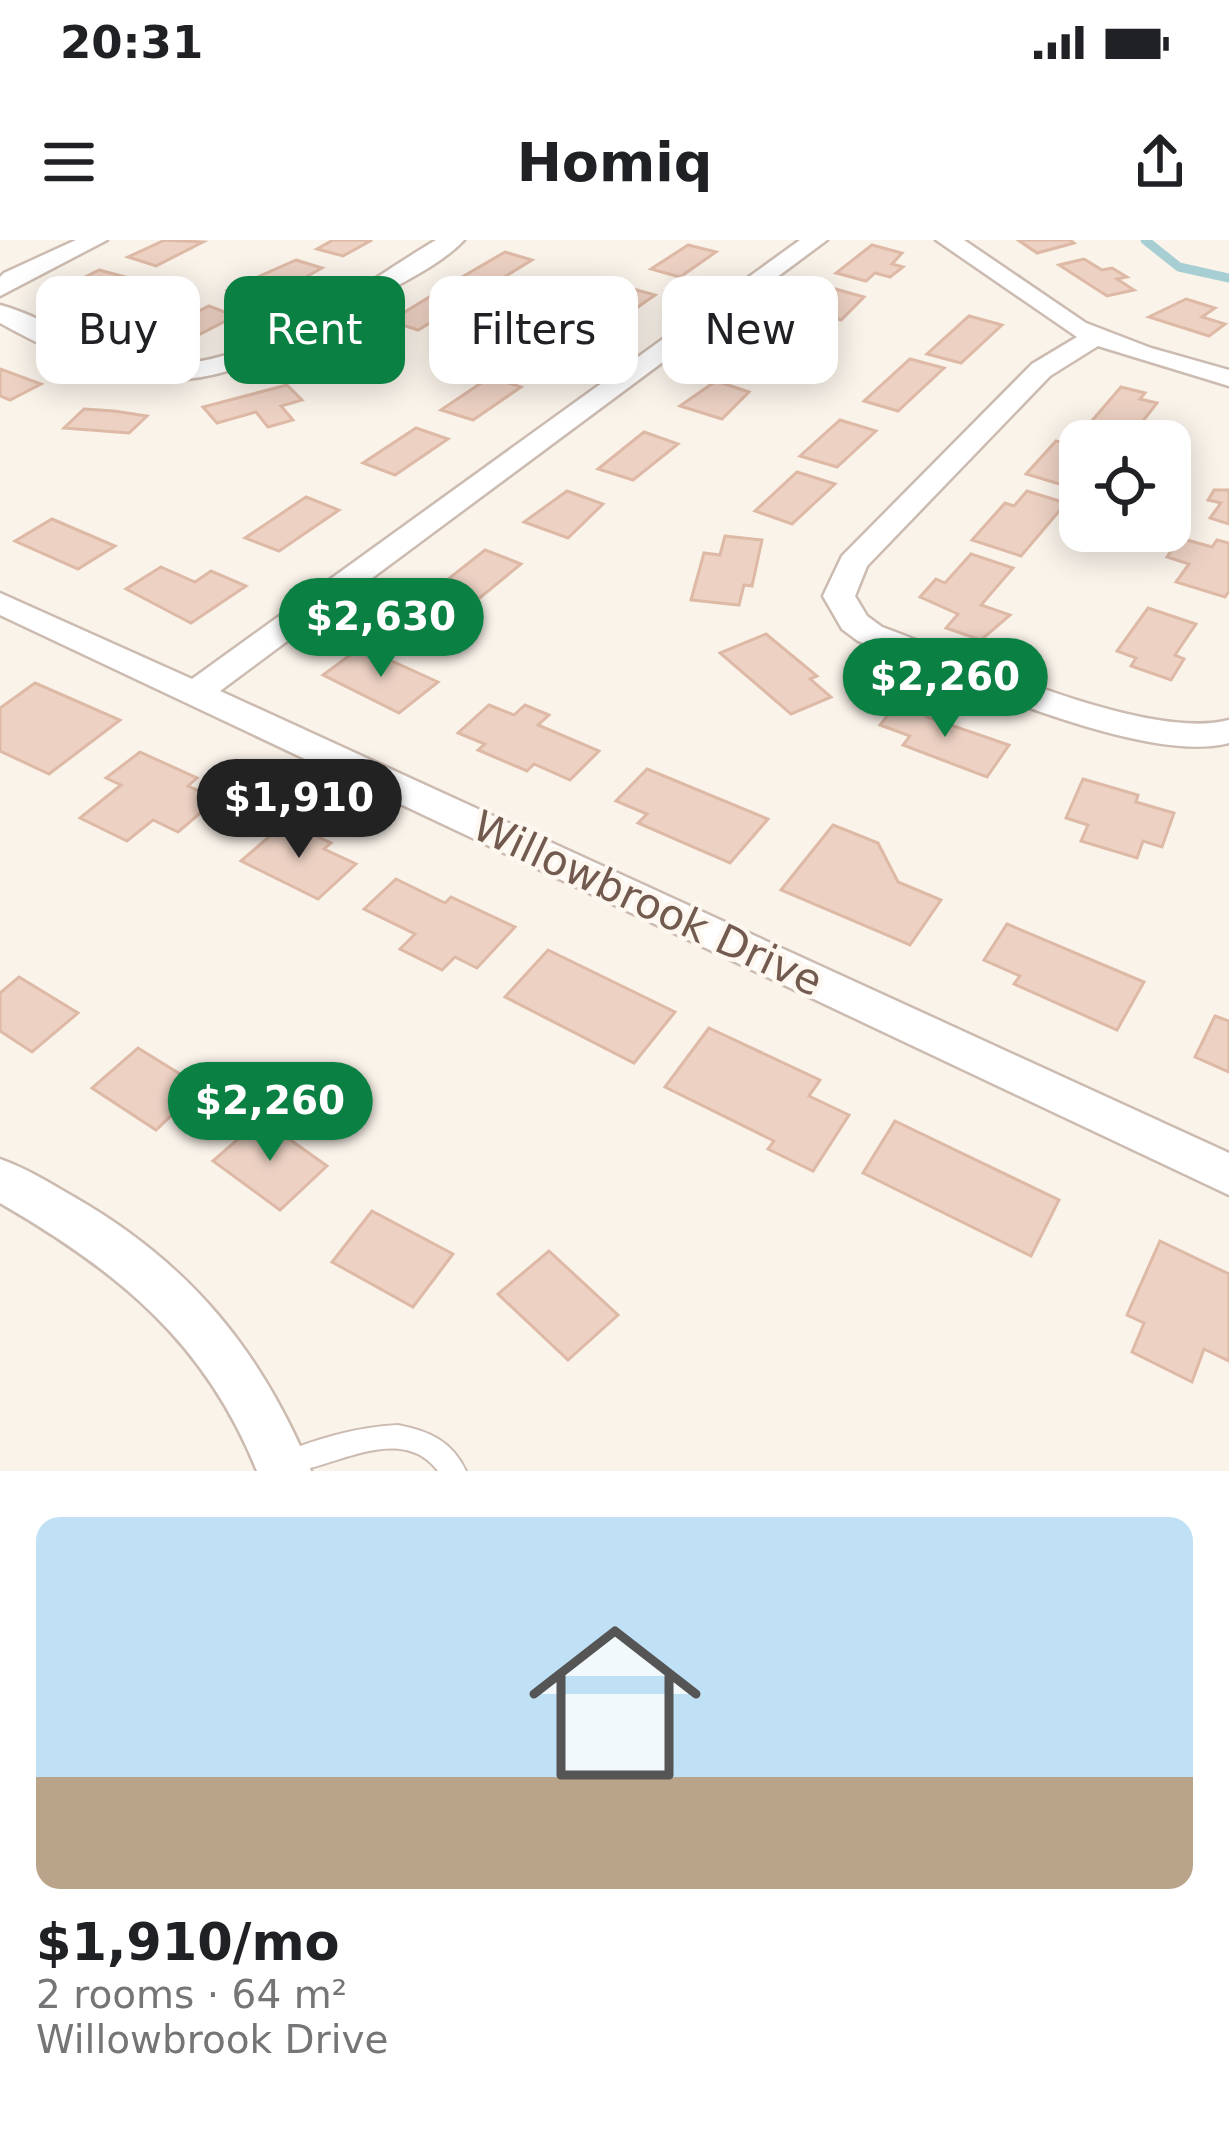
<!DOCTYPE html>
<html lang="en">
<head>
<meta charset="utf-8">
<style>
	:root { --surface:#fff; --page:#f2f2f2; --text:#202124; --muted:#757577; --line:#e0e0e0; --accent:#0b8043 }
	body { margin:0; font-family:"DejaVu Sans",sans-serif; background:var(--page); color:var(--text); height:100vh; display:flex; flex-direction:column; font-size:45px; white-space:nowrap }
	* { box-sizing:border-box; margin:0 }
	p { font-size:39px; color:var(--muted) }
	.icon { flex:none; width:66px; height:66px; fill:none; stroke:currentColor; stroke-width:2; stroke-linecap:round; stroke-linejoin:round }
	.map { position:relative; height:1231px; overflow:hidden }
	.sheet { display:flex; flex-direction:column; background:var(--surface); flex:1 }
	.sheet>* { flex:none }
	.top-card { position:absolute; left:36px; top:36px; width:1158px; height:108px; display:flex; gap:24px }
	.controls { position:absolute; left:1059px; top:180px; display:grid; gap:24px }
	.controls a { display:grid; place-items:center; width:132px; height:132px; border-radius:24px; background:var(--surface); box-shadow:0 6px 30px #0003; font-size:60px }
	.price { position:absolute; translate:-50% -102px; padding:0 27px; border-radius:42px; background:var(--accent); color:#fff; font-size:39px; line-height:78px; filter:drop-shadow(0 3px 6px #0008) }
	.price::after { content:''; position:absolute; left:50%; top:72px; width:36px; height:27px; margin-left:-18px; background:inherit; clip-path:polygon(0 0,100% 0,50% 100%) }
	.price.selected { background:#222; color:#fff }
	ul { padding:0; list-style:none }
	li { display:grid; align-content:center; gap:24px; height:636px; padding:0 36px }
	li+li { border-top:3px solid var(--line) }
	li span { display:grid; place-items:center; height:372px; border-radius:24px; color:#555 }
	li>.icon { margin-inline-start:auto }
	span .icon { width:216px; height:216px; fill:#fffc; stroke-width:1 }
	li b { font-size:51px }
	.tag { padding:0 42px; border-radius:24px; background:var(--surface); box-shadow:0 6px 30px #0003; font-size:42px; line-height:108px }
	.tag.selected { background:var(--accent); color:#fff }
	.status { display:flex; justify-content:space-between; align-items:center; height:84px; padding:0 60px; background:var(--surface); direction:ltr }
	.status svg { height:33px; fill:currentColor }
	header { display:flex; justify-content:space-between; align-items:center; height:156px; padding:0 36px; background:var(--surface); font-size:54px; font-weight:800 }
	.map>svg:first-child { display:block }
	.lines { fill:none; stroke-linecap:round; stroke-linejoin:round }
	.stream { stroke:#a7ced3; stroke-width:9 }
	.building { fill:#edd2c4; stroke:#deb9a6; stroke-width:3 }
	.service-casing { stroke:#ccbbb0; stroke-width:4 }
	.minor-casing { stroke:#ccbbb0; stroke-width:5 }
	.service { fill:#fff; fill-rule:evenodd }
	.minor { fill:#fff; fill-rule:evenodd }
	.labels { text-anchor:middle; stroke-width:9; stroke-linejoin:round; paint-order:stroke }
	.street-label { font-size:42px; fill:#725a4f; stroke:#fdf7f0 }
</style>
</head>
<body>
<div class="status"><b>20:31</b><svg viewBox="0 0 49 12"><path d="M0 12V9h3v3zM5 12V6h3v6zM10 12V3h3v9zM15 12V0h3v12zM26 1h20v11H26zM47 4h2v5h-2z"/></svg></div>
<header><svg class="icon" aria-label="menu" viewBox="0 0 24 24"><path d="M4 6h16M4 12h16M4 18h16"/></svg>Homiq<svg class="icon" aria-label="share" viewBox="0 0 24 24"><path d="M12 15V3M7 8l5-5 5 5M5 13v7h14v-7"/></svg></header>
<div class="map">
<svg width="1229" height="1231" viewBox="0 0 1229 1231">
	<rect width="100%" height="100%" fill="#faf3ea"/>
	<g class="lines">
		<!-- stream -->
		<polyline class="stream" points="1145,0 1179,27 1229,38"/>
	</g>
	<!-- building -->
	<g class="building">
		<polygon points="165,0 203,2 156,26 128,17"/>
		<polygon points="333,0 372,0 343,16 317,9"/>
		<polygon points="1018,0 1070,0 1074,3 1037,13"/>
		<polygon points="688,5 716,12 680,37 651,29"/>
		<polygon points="872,5 902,13 892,24 903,27 890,37 875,33 866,41 836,33"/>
		<polygon points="505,12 532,20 490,46 462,37"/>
		<polygon points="1084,19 1102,30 1112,28 1127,37 1117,39 1134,50 1107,56 1059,25"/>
		<polygon points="296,20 322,28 263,61 228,50"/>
		<polygon points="99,30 140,41 113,54 93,49 74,59 53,53"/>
		<polygon points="626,47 655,55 615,83 585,74"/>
		<polygon points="832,48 864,57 841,80 802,69"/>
		<polygon points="436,53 465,62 418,90 390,81"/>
		<polygon points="1186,59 1215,68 1202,77 1225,84 1209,96 1149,77"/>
		<polygon points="209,66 235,76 181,104 154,94"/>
		<polygon points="969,76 1002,85 961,123 927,114"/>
		<polygon points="782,84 814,93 765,133 732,123"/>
		<polygon points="561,90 591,99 547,129 516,119"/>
		<polygon points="910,119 944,128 898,171 864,161"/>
		<polygon points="0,129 41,144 10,160 0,156"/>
		<polygon points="490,137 521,147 473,180 441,170"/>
		<polygon points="716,141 749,152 722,179 680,166"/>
		<polygon points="287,145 302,160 281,166 293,180 268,187 256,172 217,183 203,167"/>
		<polygon points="1121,147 1145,153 1140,159 1157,163 1132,195 1090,183"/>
		<polygon points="84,169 114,171 147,176 129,193 64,188"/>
		<polygon points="840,180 876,191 837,227 800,216"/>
		<polygon points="416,188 448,199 395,235 363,223"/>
		<polygon points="1076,190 1114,201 1080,201 1080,240 1073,248 1026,234 1056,201 1064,203"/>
		<polygon points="644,192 678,204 633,240 598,229"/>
		<polygon points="797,232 835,244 792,284 755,271"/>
		<polygon points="1214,250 1229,250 1229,284 1210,278 1221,263 1208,260"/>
		<polygon points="567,251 603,264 568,298 524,282"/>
		<polygon points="1027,251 1066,263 1021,316 972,300 1005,263 1014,266"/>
		<polygon points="306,257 339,270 279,311 245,298"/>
		<polygon points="52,279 115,306 78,329 15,301"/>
		<polygon points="725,296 762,300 752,346 744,345 739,365 691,360 704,313 720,315"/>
		<polygon points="1180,298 1212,307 1217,300 1229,303 1229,351 1225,357 1176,342 1189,324 1167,317"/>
		<polygon points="485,310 521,324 465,370 428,355"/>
		<polygon points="971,314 1013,328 981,365 1010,375 981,400 946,388 958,374 920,357 936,339 945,343"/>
		<polygon points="161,327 195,342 211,331 246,346 191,383 126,349"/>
		<polygon points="1148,368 1196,384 1175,415 1184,419 1171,440 1131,426 1136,418 1117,411"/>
		<polygon points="766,394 817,436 810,439 831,457 791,474 720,413"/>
		<polygon points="361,407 438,442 399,473 323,435"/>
		<polygon points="35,443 120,480 49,534 0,511 0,468"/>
		<polygon points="899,461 930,472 927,477 1009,505 987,537 903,505 910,496 880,485"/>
		<polygon points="489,465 514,475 525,465 549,475 538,485 599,511 570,540 534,524 527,531 478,510 485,504 458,493"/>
		<polygon points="140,512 197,538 188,546 217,559 178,592 153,580 127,601 80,578 121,545 106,538"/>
		<polygon points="647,529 768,579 730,623 638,583 647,574 616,561"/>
		<polygon points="1083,539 1138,555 1136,562 1174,573 1162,607 1143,601 1137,618 1081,601 1088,585 1066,578"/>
		<polygon points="286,582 331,603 324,609 356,624 318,659 241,621"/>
		<polygon points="833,585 878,603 898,642 941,660 910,705 781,650"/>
		<polygon points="396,639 445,663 451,657 515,687 477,728 455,717 442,730 400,709 415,694 364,669"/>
		<polygon points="1007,684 1144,742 1117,790 1014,744 1020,736 984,720"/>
		<polygon points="548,710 675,772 634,823 505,757"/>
		<polygon points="19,737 78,773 32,812 0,791 0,753"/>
		<polygon points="1215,776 1229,781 1229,832 1195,817"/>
		<polygon points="709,788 820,840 809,856 849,875 813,931 768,909 774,901 665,847"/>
		<polygon points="138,808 201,847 156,890 92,848"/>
		<polygon points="261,879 327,926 280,970 213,921"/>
		<polygon points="895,881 1059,960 1031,1016 863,933"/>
		<polygon points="372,971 453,1014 413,1067 332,1022"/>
		<polygon points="1160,1001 1229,1034 1229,1121 1204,1109 1192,1142 1132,1112 1144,1083 1127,1075"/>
		<polygon points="549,1011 618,1075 568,1120 498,1054"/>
	</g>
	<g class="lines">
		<!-- service casing -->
		<g class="service-casing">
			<path id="service" d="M398 1185C429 1191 452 1201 466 1231H438C404 1186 345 1221 302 1230 293 1231 282 1231 273 1231L270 1225 274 1216C314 1200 354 1187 398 1185Z"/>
		</g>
		<!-- minor casing -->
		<g class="minor-casing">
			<g id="minor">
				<polygon points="76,0 107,0 0,56 0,37 4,33"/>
				<path d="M436 0H464C439 27 394 46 362 65 216 153 155 169 0 83V65C42 76 83 106 127 119 232 148 350 51 436 0Z"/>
				<polygon points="800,0 827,0 220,451 1229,913 1229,955 0,375 0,353 192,439"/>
				<path d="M936 0H964L1086 83 1151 108 1229 130V146L1098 106 1050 136 867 326 855 356 867 376 882 387C967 418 1146 502 1229 480V503C1142 526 947 434 858 401L842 389 823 356 842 316 1032 124 1077 97Z"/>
				<path d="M0 919C26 928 50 943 74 957 189 1023 260 1109 311 1231H257C205 1101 116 1030 0 963Z"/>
			</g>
		</g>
		<!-- service -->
		<use href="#service" class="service"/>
		<!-- minor -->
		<use href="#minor" class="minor"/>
	</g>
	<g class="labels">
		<!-- street labels -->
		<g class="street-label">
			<text transform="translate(648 663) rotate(25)" y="15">Willowbrook Drive</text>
		</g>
	</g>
</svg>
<div class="controls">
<a><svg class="icon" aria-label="locate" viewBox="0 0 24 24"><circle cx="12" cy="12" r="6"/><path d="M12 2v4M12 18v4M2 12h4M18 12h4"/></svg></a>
</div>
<b class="price" style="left:381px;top:440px">$2,630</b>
<b class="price" style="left:945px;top:500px">$2,260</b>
<b class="price selected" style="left:299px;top:621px">$1,910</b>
<b class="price" style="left:270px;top:924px">$2,260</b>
<div class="top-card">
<a class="tag">Buy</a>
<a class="tag selected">Rent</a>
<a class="tag">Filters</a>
<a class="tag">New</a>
</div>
</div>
<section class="sheet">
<ul>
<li><span style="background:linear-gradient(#bfe0f5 70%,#b9a48a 0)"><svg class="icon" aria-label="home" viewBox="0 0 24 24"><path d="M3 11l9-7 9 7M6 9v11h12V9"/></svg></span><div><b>$1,910/mo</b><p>2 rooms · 64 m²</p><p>Willowbrook Drive</p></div></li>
</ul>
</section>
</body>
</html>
